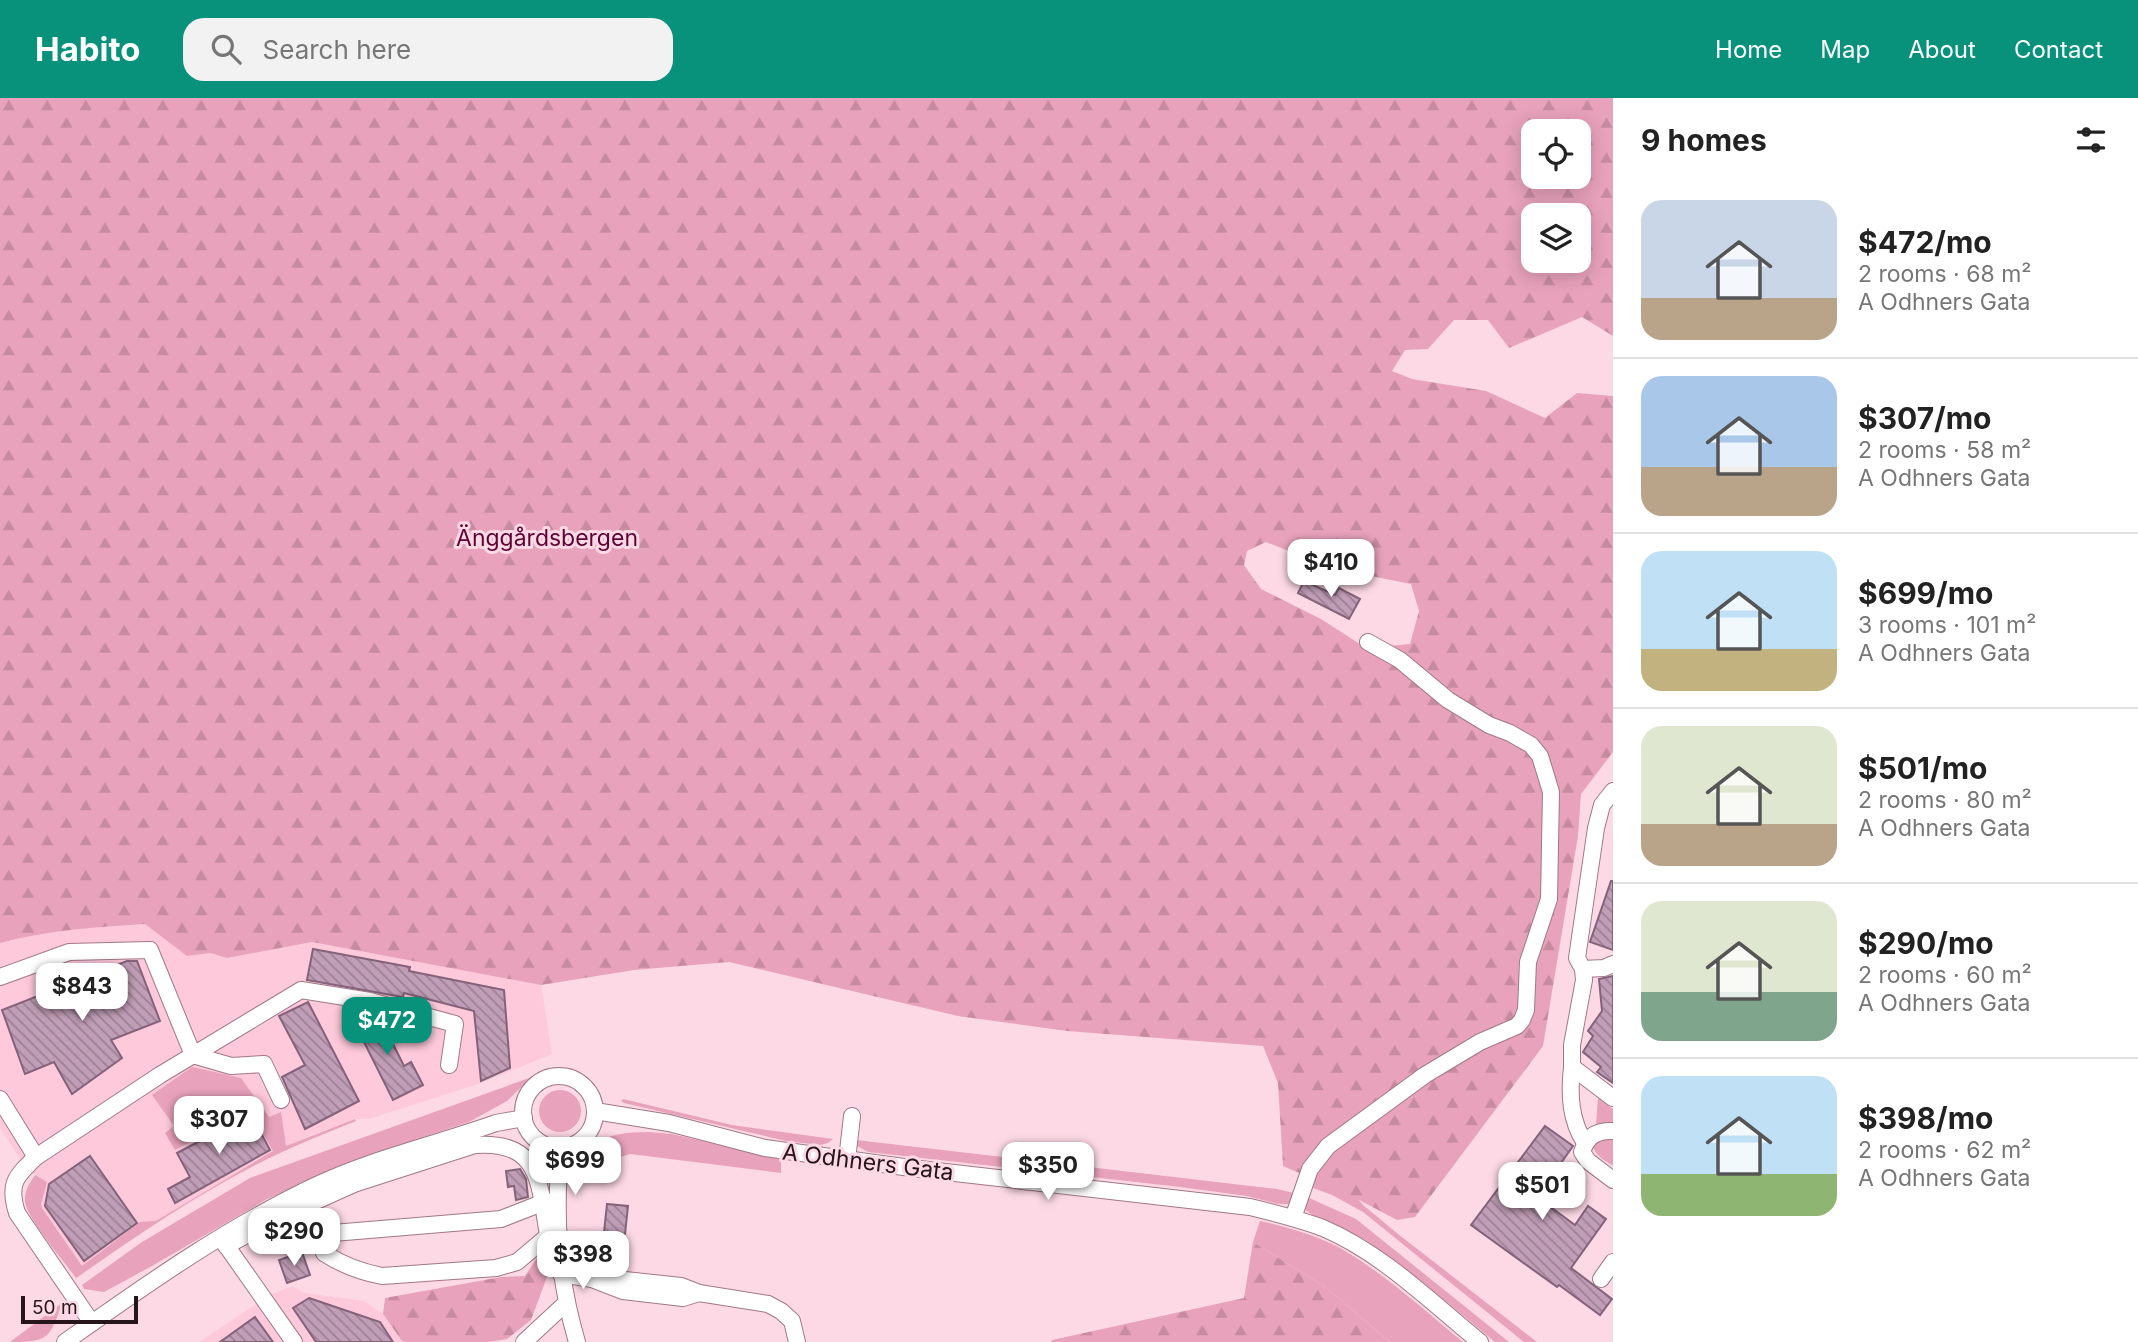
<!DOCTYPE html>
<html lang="en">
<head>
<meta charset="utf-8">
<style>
	:root { --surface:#fff; --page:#f2f2f2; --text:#222; --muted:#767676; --line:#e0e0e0; --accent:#08917b }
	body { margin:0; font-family:Inter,sans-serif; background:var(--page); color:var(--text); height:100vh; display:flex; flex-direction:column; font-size:26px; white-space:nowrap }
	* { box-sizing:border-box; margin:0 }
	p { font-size:23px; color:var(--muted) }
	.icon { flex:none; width:38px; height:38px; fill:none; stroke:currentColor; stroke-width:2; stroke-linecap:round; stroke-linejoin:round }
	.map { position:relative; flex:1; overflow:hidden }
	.panel { display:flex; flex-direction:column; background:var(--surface); width:525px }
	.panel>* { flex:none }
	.fabs { position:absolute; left:1521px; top:21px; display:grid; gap:14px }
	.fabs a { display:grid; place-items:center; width:70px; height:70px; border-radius:14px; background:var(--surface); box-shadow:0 4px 18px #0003; font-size:35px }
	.scale { position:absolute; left:21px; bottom:18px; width:117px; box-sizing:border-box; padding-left:7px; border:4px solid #26161c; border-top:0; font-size:19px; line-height:24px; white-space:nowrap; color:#26161c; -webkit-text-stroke:5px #fdd9e5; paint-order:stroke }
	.price { position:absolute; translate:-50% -60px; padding:0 16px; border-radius:14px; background:#fff; color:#222; font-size:23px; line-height:46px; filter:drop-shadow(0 2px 4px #0008) }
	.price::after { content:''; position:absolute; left:50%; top:42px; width:21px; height:16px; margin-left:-10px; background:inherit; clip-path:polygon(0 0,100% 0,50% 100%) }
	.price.selected { background:var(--accent); color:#fff }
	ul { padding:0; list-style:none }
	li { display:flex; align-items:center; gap:21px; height:175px; padding:0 28px }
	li+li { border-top:2px solid var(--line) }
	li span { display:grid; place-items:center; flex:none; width:196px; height:140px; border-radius:21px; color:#555 }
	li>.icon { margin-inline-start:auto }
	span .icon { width:84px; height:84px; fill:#fffc; stroke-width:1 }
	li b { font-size:30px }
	h2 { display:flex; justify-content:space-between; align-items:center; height:84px; padding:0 28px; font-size:30px }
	header { display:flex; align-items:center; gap:42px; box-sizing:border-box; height:98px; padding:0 35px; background:var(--accent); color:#fff }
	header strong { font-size:33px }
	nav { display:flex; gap:38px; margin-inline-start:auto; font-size:24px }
	.search { width:490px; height:63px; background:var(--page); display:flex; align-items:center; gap:18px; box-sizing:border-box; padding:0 24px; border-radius:21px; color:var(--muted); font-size:26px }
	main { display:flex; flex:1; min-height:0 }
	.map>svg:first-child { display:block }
	.built { fill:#fec9da }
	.grass { fill:#e8a2bb }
	.forest { fill:url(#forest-firs); fill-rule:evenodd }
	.building { fill:url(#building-back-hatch); stroke:#83627a; stroke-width:2 }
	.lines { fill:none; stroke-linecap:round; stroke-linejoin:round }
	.minor-casing { stroke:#a17886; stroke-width:18 }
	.minor { stroke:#fff; stroke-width:16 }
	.labels { text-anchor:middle; stroke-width:6; stroke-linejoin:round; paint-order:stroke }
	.park-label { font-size:23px; fill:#5f0334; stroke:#fdd9e5 }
	.street-label { font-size:23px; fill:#26161c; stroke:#fdd9e5 }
</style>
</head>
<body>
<header>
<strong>Habito</strong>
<div class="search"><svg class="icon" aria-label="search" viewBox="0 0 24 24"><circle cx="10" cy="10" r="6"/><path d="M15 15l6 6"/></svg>Search here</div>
<nav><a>Home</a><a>Map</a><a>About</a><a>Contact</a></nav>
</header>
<main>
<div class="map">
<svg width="1613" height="1244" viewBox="0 0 1613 1244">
	<defs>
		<pattern id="forest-firs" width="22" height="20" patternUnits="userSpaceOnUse" patternTransform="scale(1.75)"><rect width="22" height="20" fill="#e8a2bb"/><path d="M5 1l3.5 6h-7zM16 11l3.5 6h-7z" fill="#c78ba0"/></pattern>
		<pattern id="building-back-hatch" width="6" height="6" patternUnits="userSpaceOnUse" patternTransform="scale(1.75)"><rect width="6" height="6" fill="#c19eb7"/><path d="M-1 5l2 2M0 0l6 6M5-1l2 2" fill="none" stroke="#9d8094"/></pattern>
	</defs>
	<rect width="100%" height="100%" fill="#fdd9e5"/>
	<!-- built -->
	<g class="built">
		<polygon points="145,826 187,858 210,855 228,860 312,844 541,887 552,956 481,985 369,1021 355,1021 311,1037 267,1058 136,1137 76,1181 33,1116 35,1078 18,1058 0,1030 0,845 29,837 71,831"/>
		<polygon points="292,1188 305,1195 364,1203 383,1216 402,1243 407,1244 199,1244 272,1196"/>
	</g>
	<!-- grass -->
	<g class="grass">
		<path d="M192 969 241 980 269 1019 281 1014 286 1048 355 1021 356 1023C319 1038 283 1052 248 1071 188 1102 132 1141 76 1180 65 1164 26 1120 25 1103 24 1093 30 1085 35 1077L47 1084 41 1106 42 1110 82 1168 140 1124 156 1123 273 1053 250 1012 175 1052 165 1035 174 1028 152 997Z"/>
		<polygon points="532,979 507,1003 469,1024 366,1058 267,1101 152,1168 104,1194 84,1191 82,1187 142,1144 250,1080"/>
		<circle cx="560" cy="1013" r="21"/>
		<polygon points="1598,1000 1613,1011 1613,1028 1596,1027"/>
		<polygon points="623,1001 732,1027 833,1041 828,1045 820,1047 786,1043 624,1005 621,1003"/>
		<path d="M648 1034 672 1036 779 1061 781 1062V1075L630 1056 592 1068 578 1081 572 1093C577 1045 603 1034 648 1034Z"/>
		<path d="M1613 1038V1068C1603 1061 1590 1055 1594 1042Z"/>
		<polygon points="856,1042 1277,1091 1294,1095 1292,1103 1288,1106 1278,1106 1247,1098 1180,1089 868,1054 857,1048"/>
		<polygon points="1312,1073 1354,1096 1363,1107 1398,1136 1537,1244 1524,1244 1363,1114 1332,1097 1308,1088"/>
		<path d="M1307 1099 1356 1121 1509 1244H1495C1453 1209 1412 1174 1367 1143 1349 1131 1318 1123 1304 1111Z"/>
		<path d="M1260 1123C1287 1129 1318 1138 1342 1151 1386 1177 1424 1212 1463 1244H1390L1324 1188 1253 1144Z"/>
		<path d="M62 1205C50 1240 49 1244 10 1244Z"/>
	</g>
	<!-- forest -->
	<g class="forest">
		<path d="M0 0H1613V238L1582 219 1509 250 1488 222H1454L1428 251 1405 252 1392 273 1412 281 1486 293 1545 320 1577 295 1613 298V654L1581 696 1578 738 1543 948 1415 1119 1397 1122 1346 1095 1283 1068 1278 985 1263 948 1067 933 958 918 729 864 634 872 541 887 312 844 227 860 210 855 187 858 145 826C96 829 48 832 0 845ZM1533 33H1578V79H1533ZM1533 117H1578V163H1533ZM1266 444 1291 454 1309 465 1338 467 1371 478 1411 486 1419 513 1410 546 1366 550 1321 521 1261 491 1244 467 1247 453Z"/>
		<polygon points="1253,1144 1324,1188 1390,1244 1051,1244 1052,1242 1244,1200"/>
		<polygon points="543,1151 551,1168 531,1222 507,1241 488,1244 407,1244 402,1243 383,1216 385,1200 501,1179 525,1178"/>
	</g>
	<!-- building -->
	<g class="building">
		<polygon points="1304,483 1335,497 1339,490 1360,501 1349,521 1298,495"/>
		<polygon points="1611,783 1613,783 1613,852 1590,844"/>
		<polygon points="313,851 410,869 409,873 504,892 510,970 481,983 474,913 404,895 403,899 307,882"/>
		<polygon points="127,863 137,863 160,923 111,942 122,960 72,996 54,964 25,976 2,912"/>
		<polygon points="1613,878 1613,985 1597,974 1601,969 1583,954 1593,938 1588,933 1602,913 1599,881"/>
		<polygon points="308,904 359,1003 305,1031 282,979 305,967 279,918"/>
		<polygon points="370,914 378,916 404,968 411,964 423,987 393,1002 353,922"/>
		<polygon points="251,1016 270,1052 175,1105 168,1091 190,1079 177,1055"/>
		<polygon points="1545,1028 1573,1048 1537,1099 1575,1127 1588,1108 1606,1121 1571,1170 1612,1201 1600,1217 1559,1187 1557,1189 1471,1127"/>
		<polygon points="90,1058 137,1125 84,1163 45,1108 49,1086"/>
		<polygon points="520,1071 526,1081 528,1099 516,1102 514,1088 508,1089 506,1073"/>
		<polygon points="607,1106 628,1108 625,1136 604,1134"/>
		<polygon points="302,1154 310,1177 287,1185 279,1162"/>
		<polygon points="309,1200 380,1224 393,1244 316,1244 293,1210"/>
		<polygon points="255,1219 273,1244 220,1244"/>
	</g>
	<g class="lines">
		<!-- minor casing -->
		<g class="minor-casing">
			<g id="minor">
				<polyline points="1613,693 1602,707 1596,730 1577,860 1583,871 1584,882 1572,947 1572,969 1613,1000"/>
				<polyline points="1583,871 1604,870 1613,866"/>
				<polyline points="0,879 69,854 150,852 193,957 231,968 264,966 281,1002"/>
				<path d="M1572 969C1569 996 1570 1022 1585 1045"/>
				<circle cx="559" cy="1014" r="36"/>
				<polyline points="0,1001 36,1059"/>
				<path d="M595 1013 669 1025 765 1050 911 1070 1250 1109C1275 1115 1299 1121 1323 1130 1382 1155 1431 1204 1480 1244"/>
				<path d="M1613 1033C1597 1032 1587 1038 1582 1054L1588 1063 1613 1082"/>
				<path d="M560 1050C555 1120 557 1176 577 1244"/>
				<polyline points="847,1062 852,1018"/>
				<path d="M556 1103 542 1105 501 1121 333 1135 325 1139 321 1145 324 1155C342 1167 361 1174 382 1178L496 1170 517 1164 556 1131"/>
				<polyline points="1293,1120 1310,1071 1328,1048 1425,977 1480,944 1517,928 1522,922 1526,912 1528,864 1549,801 1551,694 1540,658 1531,647 1510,635 1489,627 1448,602 1400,562 1368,544"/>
				<polyline points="221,1140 294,1244"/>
				<path d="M226 1148 276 1121 354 1086 475 1047C541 1042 539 1086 548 1137"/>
				<polyline points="561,1176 592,1181 623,1193 683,1200 699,1195"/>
				<polyline points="1601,1181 1613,1164"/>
				<polyline points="605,1185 625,1182 681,1188 699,1195 768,1206 781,1213 792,1223 797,1244"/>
				<path d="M92 1225 17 1115C8 1086 15 1079 36 1059L160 977 301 892 370 903 455 926 449 967"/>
				<path d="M65 1244C147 1186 227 1129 319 1086 375 1060 437 1046 496 1025L524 1020"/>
				<polyline points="524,1244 566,1205"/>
			</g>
		</g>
		<!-- minor -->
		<use href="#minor" class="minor"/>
	</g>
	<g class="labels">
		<!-- park labels -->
		<g class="park-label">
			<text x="547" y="448">Änggårdsbergen</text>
		</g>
		<!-- street labels -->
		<g class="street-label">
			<text transform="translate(868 1064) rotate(7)" y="8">A Odhners Gata</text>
		</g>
	</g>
</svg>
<div class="fabs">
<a><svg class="icon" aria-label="locate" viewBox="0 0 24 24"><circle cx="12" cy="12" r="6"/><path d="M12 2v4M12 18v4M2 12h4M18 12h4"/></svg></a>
<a><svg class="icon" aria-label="layers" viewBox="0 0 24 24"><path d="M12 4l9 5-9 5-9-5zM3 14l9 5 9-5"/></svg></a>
</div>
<div class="scale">50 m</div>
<b class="price" style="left:1331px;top:501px">$410</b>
<b class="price" style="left:82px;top:925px">$843</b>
<b class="price selected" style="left:387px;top:959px">$472</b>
<b class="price" style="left:219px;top:1058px">$307</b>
<b class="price" style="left:575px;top:1099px">$699</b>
<b class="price" style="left:1048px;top:1104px">$350</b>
<b class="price" style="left:1542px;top:1124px">$501</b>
<b class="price" style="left:294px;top:1170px">$290</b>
<b class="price" style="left:583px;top:1193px">$398</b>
</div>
<section class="panel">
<h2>9 homes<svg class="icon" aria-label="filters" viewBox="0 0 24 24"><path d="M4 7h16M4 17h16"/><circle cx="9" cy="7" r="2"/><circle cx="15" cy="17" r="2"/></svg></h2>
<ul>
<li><span style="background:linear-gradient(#c9d6e8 70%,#b9a48a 0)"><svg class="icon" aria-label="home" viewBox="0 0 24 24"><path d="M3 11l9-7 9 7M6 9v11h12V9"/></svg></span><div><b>$472/mo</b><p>2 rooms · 68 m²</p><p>A Odhners Gata</p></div></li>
<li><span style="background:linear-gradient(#a9c7e8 65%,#b9a48a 0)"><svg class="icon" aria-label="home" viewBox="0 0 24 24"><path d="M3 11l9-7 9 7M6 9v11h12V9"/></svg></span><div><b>$307/mo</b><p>2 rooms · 58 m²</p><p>A Odhners Gata</p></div></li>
<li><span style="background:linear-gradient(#bfe0f5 70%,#c2b280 0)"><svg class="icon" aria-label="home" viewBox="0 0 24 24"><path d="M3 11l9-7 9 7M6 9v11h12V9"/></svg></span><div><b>$699/mo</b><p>3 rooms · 101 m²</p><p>A Odhners Gata</p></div></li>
<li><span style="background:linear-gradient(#dfe7d0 70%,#b9a48a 0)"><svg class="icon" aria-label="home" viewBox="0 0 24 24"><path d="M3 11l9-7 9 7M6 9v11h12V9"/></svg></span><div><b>$501/mo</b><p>2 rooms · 80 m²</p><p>A Odhners Gata</p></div></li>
<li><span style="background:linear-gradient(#dfe7d0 65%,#7fa58c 0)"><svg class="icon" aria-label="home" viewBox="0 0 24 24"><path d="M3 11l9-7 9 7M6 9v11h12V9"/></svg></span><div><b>$290/mo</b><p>2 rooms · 60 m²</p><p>A Odhners Gata</p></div></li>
<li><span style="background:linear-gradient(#bfe0f5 70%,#8fb573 0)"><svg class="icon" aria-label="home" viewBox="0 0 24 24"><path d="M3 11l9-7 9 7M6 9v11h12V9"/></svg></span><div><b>$398/mo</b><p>2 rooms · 62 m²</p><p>A Odhners Gata</p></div></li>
</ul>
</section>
</main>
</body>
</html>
